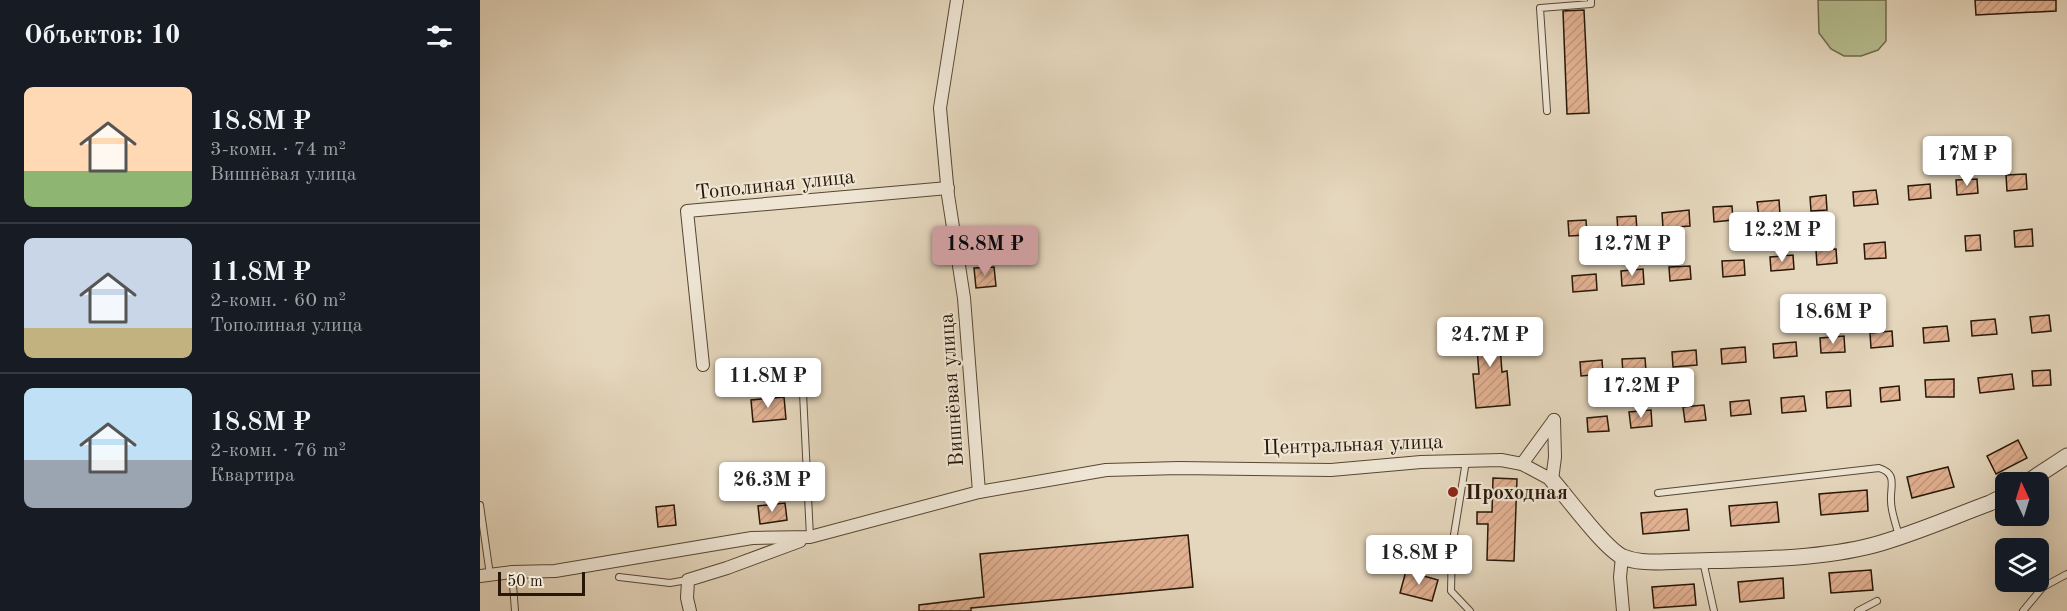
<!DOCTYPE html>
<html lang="ru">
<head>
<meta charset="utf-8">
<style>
	:root { --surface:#171b24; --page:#242831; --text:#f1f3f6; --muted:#9ea1a6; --line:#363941; --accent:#c59692 }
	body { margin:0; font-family:"Old Standard TT",serif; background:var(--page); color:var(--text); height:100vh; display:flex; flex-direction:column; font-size:22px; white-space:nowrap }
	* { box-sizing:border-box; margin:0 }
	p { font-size:20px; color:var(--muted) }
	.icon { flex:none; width:33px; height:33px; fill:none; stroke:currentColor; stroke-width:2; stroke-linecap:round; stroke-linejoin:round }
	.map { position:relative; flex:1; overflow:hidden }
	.side { display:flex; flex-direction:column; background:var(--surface); width:480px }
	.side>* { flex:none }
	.needle { width:39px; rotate:356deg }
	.controls { position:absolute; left:1515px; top:472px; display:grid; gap:12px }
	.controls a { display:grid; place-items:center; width:54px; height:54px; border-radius:9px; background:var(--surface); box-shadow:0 6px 24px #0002; font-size:30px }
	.scale { position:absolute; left:18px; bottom:15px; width:87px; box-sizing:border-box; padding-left:6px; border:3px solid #281707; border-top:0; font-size:16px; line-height:21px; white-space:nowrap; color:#281707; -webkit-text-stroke:4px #eee5d4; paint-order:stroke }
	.price { position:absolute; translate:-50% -51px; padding:0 14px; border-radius:6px; background:#fff; color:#222; font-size:20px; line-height:39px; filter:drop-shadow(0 2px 3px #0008) }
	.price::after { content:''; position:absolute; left:50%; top:36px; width:18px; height:14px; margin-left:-9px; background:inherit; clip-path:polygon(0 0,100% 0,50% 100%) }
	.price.on { background:var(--accent); color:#111 }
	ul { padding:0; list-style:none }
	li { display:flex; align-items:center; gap:18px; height:150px; padding:0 24px }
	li+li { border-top:2px solid var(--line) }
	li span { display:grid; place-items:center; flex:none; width:168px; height:120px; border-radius:9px; color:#555 }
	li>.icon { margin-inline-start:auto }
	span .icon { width:72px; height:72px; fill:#fffc; stroke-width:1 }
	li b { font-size:26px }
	h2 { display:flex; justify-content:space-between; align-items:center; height:72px; padding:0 24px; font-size:26px }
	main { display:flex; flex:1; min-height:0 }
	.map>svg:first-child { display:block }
	.garden { fill:#b6be90; stroke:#6f6a4c; stroke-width:1.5 }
	.building { fill:url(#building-hatch); stroke:#281707; stroke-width:1.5 }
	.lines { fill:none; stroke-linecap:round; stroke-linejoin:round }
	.service-casing { stroke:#574734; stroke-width:8 }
	.minor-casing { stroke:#574734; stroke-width:14 }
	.tertiary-casing { stroke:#574734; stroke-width:17 }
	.service { stroke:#eee5d4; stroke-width:6 }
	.minor { stroke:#eee5d4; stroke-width:12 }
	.tertiary { stroke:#eee5d4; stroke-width:15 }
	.poi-dot { fill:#8f2418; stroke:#eee5d4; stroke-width:2 }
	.labels { text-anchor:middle; stroke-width:4.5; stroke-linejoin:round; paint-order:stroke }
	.street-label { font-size:21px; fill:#281707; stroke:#eee5d4 }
	.poi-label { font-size:21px; font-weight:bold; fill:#281707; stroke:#eee5d4; text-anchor:start }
</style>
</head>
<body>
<main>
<section class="side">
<h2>Объектов: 10<svg class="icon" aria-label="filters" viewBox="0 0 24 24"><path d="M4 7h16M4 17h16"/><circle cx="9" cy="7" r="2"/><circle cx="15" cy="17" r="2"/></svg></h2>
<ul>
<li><span style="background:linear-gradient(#ffd9b3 70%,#8fb573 0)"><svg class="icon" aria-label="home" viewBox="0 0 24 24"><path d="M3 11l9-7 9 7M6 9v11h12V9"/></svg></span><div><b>18.8M ₽</b><p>3-комн. · 74 m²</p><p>Вишнёвая улица</p></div></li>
<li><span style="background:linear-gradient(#c9d6e8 75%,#c2b280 0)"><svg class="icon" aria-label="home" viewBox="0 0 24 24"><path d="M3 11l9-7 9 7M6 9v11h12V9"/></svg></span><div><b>11.8M ₽</b><p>2-комн. · 60 m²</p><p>Тополиная улица</p></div></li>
<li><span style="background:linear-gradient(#bfe0f5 60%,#9aa5b1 0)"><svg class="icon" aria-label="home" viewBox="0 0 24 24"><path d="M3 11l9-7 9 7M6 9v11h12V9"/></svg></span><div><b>18.8M ₽</b><p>2-комн. · 76 m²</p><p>Квартира</p></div></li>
</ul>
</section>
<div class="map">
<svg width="1587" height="611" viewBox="0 0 1587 611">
	<defs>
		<pattern id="building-hatch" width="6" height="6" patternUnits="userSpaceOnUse" patternTransform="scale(1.5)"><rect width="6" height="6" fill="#e2b192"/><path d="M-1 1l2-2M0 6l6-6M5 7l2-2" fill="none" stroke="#c2987c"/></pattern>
	</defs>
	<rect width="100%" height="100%" fill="#e5d7bd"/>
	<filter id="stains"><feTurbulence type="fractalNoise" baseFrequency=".00333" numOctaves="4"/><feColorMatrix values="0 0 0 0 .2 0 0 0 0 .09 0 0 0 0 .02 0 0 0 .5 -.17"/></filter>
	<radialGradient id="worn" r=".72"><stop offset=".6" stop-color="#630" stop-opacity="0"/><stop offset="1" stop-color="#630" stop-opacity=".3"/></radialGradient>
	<!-- garden -->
	<polygon class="garden" points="1338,0 1406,0 1406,41 1398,50 1381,56 1364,56 1351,49 1339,33"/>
	<!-- building -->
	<g class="building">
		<polygon points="1495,0 1576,0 1576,11 1496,15"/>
		<polygon points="1104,10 1109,113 1087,114 1083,11"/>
		<polygon points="1546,174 1547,189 1527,191 1526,175"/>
		<polygon points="1497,179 1498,193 1477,195 1476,180"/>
		<polygon points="1450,184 1451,198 1429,200 1428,186"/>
		<polygon points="1396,190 1398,204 1374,206 1373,192"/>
		<polygon points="1346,195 1347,210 1331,211 1330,197"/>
		<polygon points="1299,200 1300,215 1279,217 1277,202"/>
		<polygon points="1252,206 1253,220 1234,222 1233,207"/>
		<polygon points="1209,210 1210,226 1183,228 1182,213"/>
		<polygon points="1156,216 1157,231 1138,232 1137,217"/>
		<polygon points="1106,220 1107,235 1089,236 1088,221"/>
		<polygon points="1552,229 1553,246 1535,247 1534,231"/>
		<polygon points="1500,235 1501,250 1486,251 1485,236"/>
		<polygon points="1405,242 1406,258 1385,259 1384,244"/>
		<polygon points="1356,249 1357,263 1337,265 1336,250"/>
		<polygon points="1313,255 1314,269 1291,271 1290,257"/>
		<polygon points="1264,260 1265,275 1243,277 1242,261"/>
		<polygon points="1210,266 1211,279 1190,281 1189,267"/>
		<polygon points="514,267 516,286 496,288 494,268"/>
		<polygon points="1163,269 1164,284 1142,286 1141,271"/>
		<polygon points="1116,274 1117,290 1093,292 1092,276"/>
		<polygon points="1569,315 1571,331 1552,333 1550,317"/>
		<polygon points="1515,319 1517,334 1492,336 1491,321"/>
		<polygon points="1018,321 1022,372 1027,371 1030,405 996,408 993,374 999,374 995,322"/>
		<polygon points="1467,326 1469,341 1444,343 1443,328"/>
		<polygon points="1412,331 1413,346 1391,348 1390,333"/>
		<polygon points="1364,336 1365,352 1341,353 1340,338"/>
		<polygon points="1316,342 1317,356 1294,358 1293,344"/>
		<polygon points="1265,347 1266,362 1242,364 1241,349"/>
		<polygon points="1216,350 1217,365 1193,367 1192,352"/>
		<polygon points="1165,358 1166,371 1143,373 1142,359"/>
		<polygon points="1122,360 1123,374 1101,376 1100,362"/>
		<polygon points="1570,370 1571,385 1553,386 1552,371"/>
		<polygon points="1532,374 1534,389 1500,393 1498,378"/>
		<polygon points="1474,379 1474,397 1446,397 1445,380"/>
		<polygon points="1419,386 1420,400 1401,402 1400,388"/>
		<polygon points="1370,390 1371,406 1347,408 1346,392"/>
		<polygon points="1324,396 1326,411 1302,413 1301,398"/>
		<polygon points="304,397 306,419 273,422 271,400"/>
		<polygon points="1269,400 1271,414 1251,416 1250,402"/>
		<polygon points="1224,405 1226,420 1205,422 1203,407"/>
		<polygon points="1171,410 1172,426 1151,428 1149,412"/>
		<polygon points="1127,416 1129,431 1108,432 1107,418"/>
		<polygon points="1538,440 1547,458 1516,474 1507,456"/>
		<polygon points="1468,467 1474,487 1432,498 1427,477"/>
		<polygon points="1013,478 1037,479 1034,561 1007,560 1008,524 997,524 997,512 1012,512"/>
		<polygon points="1387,490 1388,511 1341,515 1339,494"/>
		<polygon points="1297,502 1299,522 1251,526 1249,506"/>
		<polygon points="305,503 307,520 280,524 278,506"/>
		<polygon points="194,505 196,525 178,527 176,507"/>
		<polygon points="1207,509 1209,530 1163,534 1161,513"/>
		<polygon points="708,535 713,587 491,608 491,611 439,611 439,605 504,597 500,554"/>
		<polygon points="1391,570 1393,590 1351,593 1349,573"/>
		<polygon points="926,571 958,580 952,601 920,593"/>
		<polygon points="1303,578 1304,598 1260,602 1258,582"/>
		<polygon points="1214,584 1216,605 1174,608 1172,587"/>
	</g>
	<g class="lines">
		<!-- service casing -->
		<g class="service-casing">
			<g id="service">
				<polyline points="1067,111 1060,8 1111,4 1111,0"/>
				<polyline points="323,393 330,537"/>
				<polyline points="986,461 972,547 971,591 990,611"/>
				<path d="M1178 493 1399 468C1418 474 1410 486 1411 501 1411 512 1416 524 1419 536"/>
				<polyline points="0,505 10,575"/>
				<polyline points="1223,561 1234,611"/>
				<polyline points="32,572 35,611"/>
				<polyline points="139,577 190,583 207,580"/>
				<polyline points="1378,611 1397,601"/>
				<polyline points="1543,611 1563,587 1587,574"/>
			</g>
		</g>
		<!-- minor casing -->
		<g class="minor-casing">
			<g id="minor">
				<polyline points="477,0 460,108 468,195 484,298 499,492"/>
				<polyline points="223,365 207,211 468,188"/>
				<polyline points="1042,464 1074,420"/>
				<polyline points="1142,557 1140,577 1143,611"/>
				<polyline points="0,576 32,572 75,571 272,538 330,537 499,492 626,470 699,468 851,470 941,462 1021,460 1042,464 1072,480 1075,457 1074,420"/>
				<polyline points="210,611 207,598 208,580 247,568 320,541"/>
			</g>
		</g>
		<!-- tertiary casing -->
		<g class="tertiary-casing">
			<g id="tertiary">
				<path d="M1072 480C1088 498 1125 549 1143 557 1155 562 1168 562 1181 562 1248 559 1330 562 1394 545 1434 534 1472 517 1510 503L1526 495"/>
				<polyline points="1546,483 1587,456"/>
			</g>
		</g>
		<!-- service -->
		<use href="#service" class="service"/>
		<!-- minor -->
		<use href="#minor" class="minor"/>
		<!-- tertiary -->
		<use href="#tertiary" class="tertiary"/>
	</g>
	<!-- markers -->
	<circle class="poi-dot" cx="973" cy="492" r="6"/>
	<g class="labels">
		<!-- street labels -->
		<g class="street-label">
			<text transform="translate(295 184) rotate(-6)" y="7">Тополиная улица</text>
			<text transform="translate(471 390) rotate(-94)" y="7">Вишнёвая улица</text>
			<text transform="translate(873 444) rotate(-2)" y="7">Центральная улица</text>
		</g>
		<!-- poi labels -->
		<g class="poi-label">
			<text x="985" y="499">Проходная</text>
		</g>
	</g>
	<rect width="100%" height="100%" filter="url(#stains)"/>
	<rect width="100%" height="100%" fill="url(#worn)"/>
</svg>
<div class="controls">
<a><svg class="needle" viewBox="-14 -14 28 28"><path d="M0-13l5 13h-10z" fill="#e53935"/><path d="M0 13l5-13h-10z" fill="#9ea1a6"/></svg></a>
<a><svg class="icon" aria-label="layers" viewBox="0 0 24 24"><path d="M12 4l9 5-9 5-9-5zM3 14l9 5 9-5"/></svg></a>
</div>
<div class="scale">50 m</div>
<b class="price" style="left:1487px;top:187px">17M ₽</b>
<b class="price" style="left:1302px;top:263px">12.2M ₽</b>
<b class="price on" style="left:505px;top:277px">18.8M ₽</b>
<b class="price" style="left:1152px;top:277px">12.7M ₽</b>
<b class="price" style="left:1353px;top:345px">18.6M ₽</b>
<b class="price" style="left:1010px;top:368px">24.7M ₽</b>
<b class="price" style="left:288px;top:409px">11.8M ₽</b>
<b class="price" style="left:1161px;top:419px">17.2M ₽</b>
<b class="price" style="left:292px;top:513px">26.3M ₽</b>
<b class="price" style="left:939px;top:586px">18.8M ₽</b>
</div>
</main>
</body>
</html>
